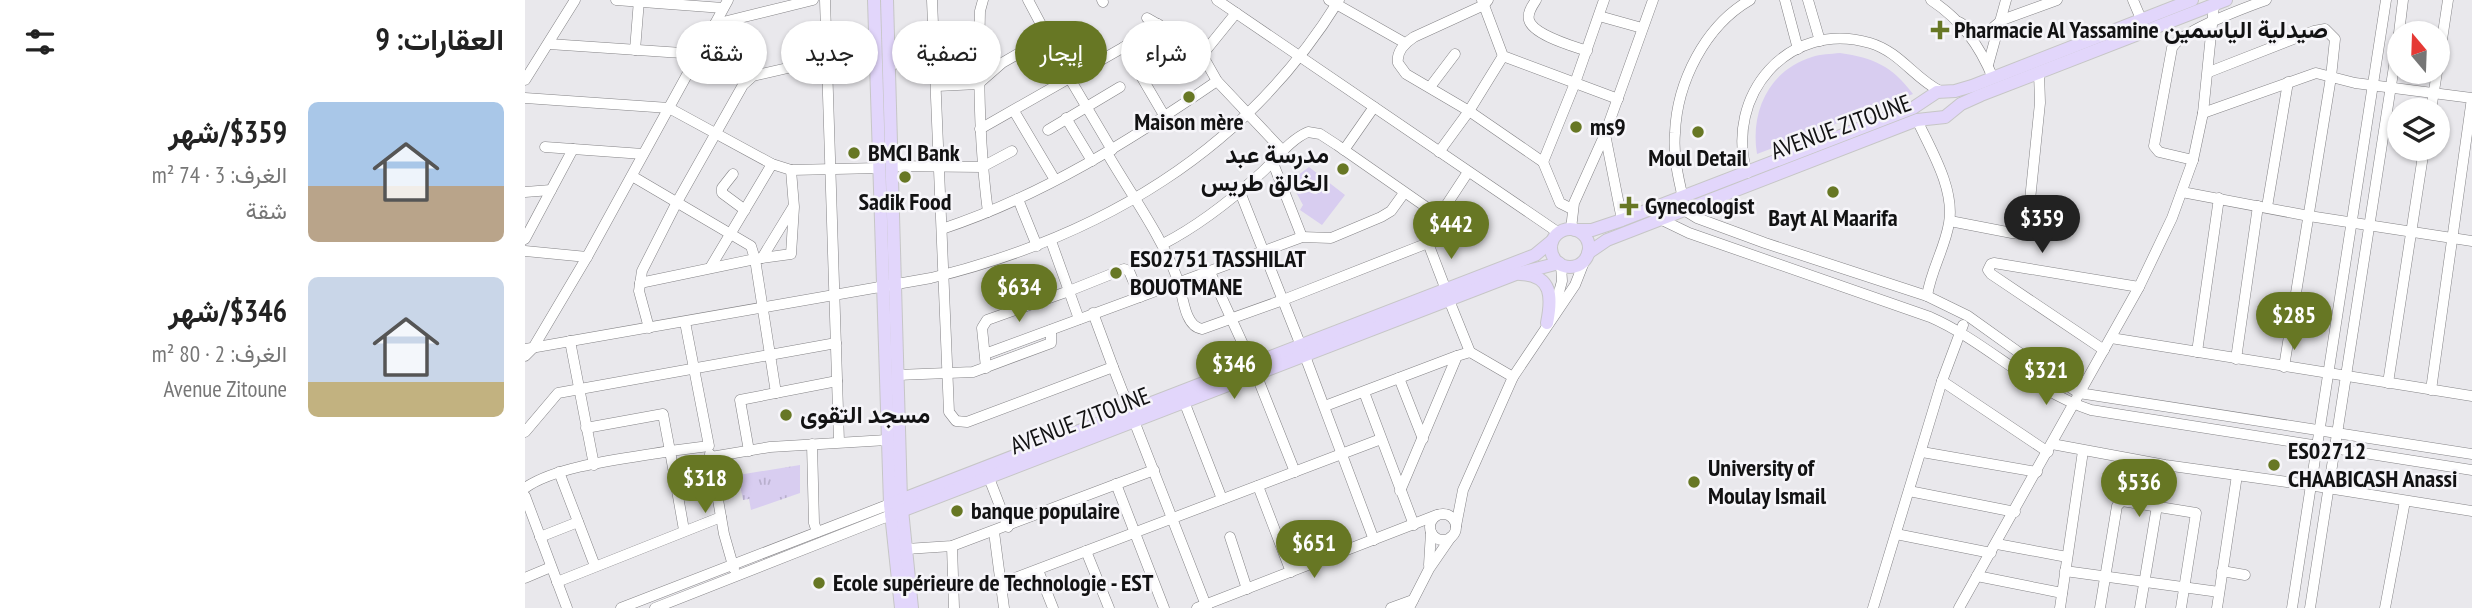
<!DOCTYPE html>
<html lang="ar">
<head>
<meta charset="utf-8">
<style>
	:root { --surface:#fff; --page:#f2f2f2; --text:#222; --muted:#767676; --accent:#677724 }
	body { margin:0; font-family:"PT Sans Narrow",Vazirmatn,sans-serif; background:var(--page); color:var(--text); direction:rtl; height:100vh; display:flex; flex-direction:column; font-size:26px; white-space:nowrap }
	* { box-sizing:border-box; margin:0 }
	p { font-size:23px; color:var(--muted) }
	.icon { flex:none; width:38px; height:38px; fill:none; stroke:currentColor; stroke-width:2; stroke-linecap:round; stroke-linejoin:round }
	.map { position:relative; flex:1; overflow:hidden; direction:ltr }
	.sheet { display:flex; flex-direction:column; background:var(--surface); width:525px }
	.sheet>* { flex:none }
	.top-card { position:absolute; left:21px; top:21px; width:665px; height:63px; direction:rtl; display:flex; gap:14px }
	.needle { width:46px; rotate:341deg }
	.fabs { position:absolute; left:1862px; top:21px; display:grid; gap:14px }
	.fabs a { display:grid; place-items:center; width:63px; height:63px; border-radius:50%; background:var(--surface); box-shadow:0 2px 5px #0004; font-size:35px }
	.price { position:absolute; translate:-50% -60px; padding:0 16px; border-radius:24px; background:var(--accent); color:#fff; font-size:23px; line-height:46px; filter:drop-shadow(0 2px 4px #0008) }
	.price::after { content:''; position:absolute; left:50%; top:42px; width:21px; height:16px; margin-left:-10px; background:inherit; clip-path:polygon(0 0,100% 0,50% 100%) }
	.price.current { background:#222; color:#fff }
	ul { padding:0; list-style:none }
	li { display:flex; align-items:center; gap:21px; height:175px; padding:0 21px }
	li span { display:grid; place-items:center; flex:none; width:196px; height:140px; border-radius:10px; color:#555 }
	li>.icon { margin-inline-start:auto }
	span .icon { width:84px; height:84px; fill:#fffc; stroke-width:1 }
	li b { font-size:30px }
	h2 { display:flex; justify-content:space-between; align-items:center; height:84px; padding:0 21px; font-size:30px }
	.pill { padding:0 24px; border-radius:32px; background:var(--surface); box-shadow:0 2px 5px #0004; font-size:24px; line-height:63px }
	.pill.current { background:var(--accent); color:#fff }
	main { display:flex; flex:1; min-height:0 }
	.map>svg:first-child { display:block }
	.grass { fill:url(#grass-tufts) }
	.green { fill:#d8cdf0 }
	.lines { fill:none; stroke-linecap:round; stroke-linejoin:round }
	.minor-casing { stroke:#848386; stroke-width:11 }
	.major-casing { stroke:#c6c6c6; stroke-width:14 }
	.minor { stroke:#fff; stroke-width:10 }
	.major { stroke:#e2d6fb; stroke-width:12 }
	.poi-dot { fill:#677724; stroke:#f6f5f9; stroke-width:2.5 }
	.labels { text-anchor:middle; stroke-width:5; stroke-linejoin:round; paint-order:stroke }
	.poi-label { font-size:24px; font-weight:bold; fill:#121213; stroke:#f6f5f9; text-anchor:start }
	.street-label { font-size:24px; fill:#121213; stroke:#f6f5f9 }
</style>
</head>
<body>
<main>
<div class="map">
<svg width="1947" height="608" viewBox="0 0 1947 608">
	<defs>
		<pattern id="grass-tufts" width="24" height="20" patternUnits="userSpaceOnUse" patternTransform="scale(1.75)"><rect width="24" height="20" fill="#d8cdf0"/><path d="M3 7l-1-3M5 7V3M7 7l1-3M15 17l-1-3M17 17v-4M19 17l1-3" fill="none" stroke="#b8afcd"/></pattern>
	</defs>
	<rect width="100%" height="100%" fill="#e9e8ec"/>
	<!-- grass -->
	<polygon class="grass" points="275,465 275,493 226,510 224,499 218,500 213,475"/>
	<!-- green -->
	<g class="green">
		<path d="M1315 53C1349 58 1367 66 1388 94L1232 154C1225 112 1244 70 1287 57 1295 54 1306 54 1315 53Z"/>
		<polygon points="784,167 820,195 797,225 775,210 778,205 765,181"/>
	</g>
	<g class="lines">
		<!-- minor casing -->
		<g class="minor-casing">
			<g id="minor">
				<polyline points="91,0 198,8"/>
				<polyline points="300,0 314,442"/>
				<polyline points="407,0 424,412 431,421 442,422 588,367 682,608"/>
				<path d="M458 0 455 11C453 79 454 145 463 212"/>
				<polyline points="503,0 545,79 587,150"/>
				<polyline points="577,0 578,2"/>
				<polyline points="692,0 1034,233"/>
				<polyline points="804,0 880,43"/>
				<polyline points="957,0 978,56 1093,99"/>
				<path d="M963 0 959 5 889 37C880 43 871 51 873 63L881 74 944 111 1018 162 1035 203 1047 209"/>
				<path d="M1011 0C1007 6 1002 13 1004 20 1008 35 1048 46 1062 51"/>
				<polyline points="1260,0 1273,49"/>
				<polyline points="1283,0 1295,41"/>
				<path d="M1406 0C1436 20 1454 44 1468 78"/>
				<polyline points="1608,0 1616,19"/>
				<polyline points="1074,16 1117,28"/>
				<polyline points="622,18 657,38 675,51 692,81 758,151"/>
				<polyline points="1434,22 1449,31 1464,31 1477,20 1532,0"/>
				<polyline points="190,24 288,0"/>
				<polyline points="1874,33 1878,0"/>
				<polyline points="24,44 172,54"/>
				<polyline points="599,47 640,117"/>
				<polyline points="110,50 114,0"/>
				<polyline points="677,55 711,13"/>
				<polyline points="639,63 668,45"/>
				<polyline points="363,64 411,62"/>
				<polyline points="1463,65 1481,0"/>
				<polyline points="1913,66 1923,0"/>
				<polyline points="1684,72 1789,31 1800,29 1810,39 1806,77 1759,367"/>
				<polyline points="0,80 50,0"/>
				<polyline points="412,86 453,84 477,63 524,36"/>
				<polyline points="905,87 930,54"/>
				<polyline points="0,98 144,108 247,164 266,170 354,168"/>
				<polyline points="1906,110 1912,72"/>
				<polyline points="489,111 530,180"/>
				<polyline points="1678,113 1791,73 1830,83 1947,98 1906,390"/>
				<polyline points="541,118 567,161"/>
				<path d="M1392 120C1406 150 1430 189 1424 223 1420 248 1406 270 1402 296"/>
				<polyline points="455,129 599,47 633,24"/>
				<polyline points="523,130 595,87"/>
				<polyline points="1080,134 1097,220"/>
				<polyline points="20,147 118,154"/>
				<polyline points="819,150 849,107"/>
				<polyline points="914,152 944,111 978,56"/>
				<path d="M582 153C607 196 637 236 654 283 658 297 660 327 677 329L758 300 903 243V233L943 172"/>
				<path d="M1668 160 1634 152 1629 146 1647 48C1657 30 1720 8 1741 0"/>
				<polyline points="1018,162 1050,83 1079,0"/>
				<polyline points="748,163 777,237"/>
				<polyline points="366,166 457,167 487,151"/>
				<path d="M1222 173C1199 96 1263 19 1345 43 1375 52 1389 78 1415 91"/>
				<polyline points="208,174 197,188 197,193 220,210"/>
				<polyline points="107,176 226,246 230,259 251,393"/>
				<polyline points="0,192 26,190"/>
				<polyline points="715,192 776,346"/>
				<polyline points="1657,192 1784,216 1947,241"/>
				<path d="M1158 198C1153 177 1148 155 1150 133 1152 82 1180 26 1225 0"/>
				<polyline points="493,199 512,246"/>
				<polyline points="1742,207 1763,82"/>
				<polyline points="1159,210 1172,218 1240,243 1402,296 1443,316 1524,374 1554,393 1947,454"/>
				<path d="M1135 219 1164 233 1405 317C1462 342 1506 390 1566 410L1947 470"/>
				<polyline points="1425,221 1487,233 1496,234 1502,229 1515,103 1514,72"/>
				<path d="M417 229C517 196 606 140 692 81"/>
				<polyline points="1046,229 1049,203 1080,134 1128,0"/>
				<polyline points="0,239 48,149"/>
				<polyline points="526,241 554,319"/>
				<polyline points="903,243 921,290"/>
				<path d="M638 244C673 226 705 201 735 174 750 161 764 140 783 132L795 134 812 145 914 216"/>
				<polyline points="0,251 62,257"/>
				<polyline points="237,258 268,207"/>
				<polyline points="185,268 247,164"/>
				<polyline points="685,272 727,364"/>
				<polyline points="115,283 230,259 266,254 269,207 266,170"/>
				<polyline points="924,300 945,352 988,377"/>
				<polyline points="1030,307 1037,281 1036,265"/>
				<polyline points="568,313 588,367"/>
				<polyline points="124,328 114,291 117,271 152,202 218,85 228,76 302,59"/>
				<polyline points="1586,338 1947,396"/>
				<polyline points="45,341 69,465"/>
				<path d="M0 349 406 278C575 237 721 151 814 0"/>
				<polyline points="1579,350 1466,274 1463,270 1466,264 1469,263 1614,287"/>
				<polyline points="1672,352 1694,198"/>
				<polyline points="460,354 777,237 806,238 856,217 866,211 879,193"/>
				<polyline points="0,356 8,348 62,257 203,0"/>
				<polyline points="780,356 849,540"/>
				<polyline points="1711,359 1733,206"/>
				<polyline points="461,368 457,328 462,320 544,291 599,269 604,271 615,297"/>
				<polyline points="731,374 770,472"/>
				<polyline points="372,375 448,372 526,343 526,330"/>
				<polyline points="874,378 898,439"/>
				<polyline points="1417,381 1523,452"/>
				<polyline points="1863,383 1899,149"/>
				<polyline points="839,392 889,525"/>
				<polyline points="660,404 697,499"/>
				<polyline points="800,406 932,356"/>
				<polyline points="61,428 138,414 145,451 184,446 160,322"/>
				<polyline points="0,432 33,393 311,343"/>
				<polyline points="287,444 289,523 292,532"/>
				<polyline points="1527,444 1640,465 1784,485 1947,511"/>
				<polyline points="224,451 215,400 312,381"/>
				<polyline points="1397,452 1512,472"/>
				<polyline points="185,454 199,534 209,569"/>
				<polyline points="186,457 245,447 362,440"/>
				<polyline points="34,472 70,566"/>
				<polyline points="464,478 483,527"/>
				<polyline points="591,484 639,608"/>
				<polyline points="733,486 766,572"/>
				<path d="M0 488C32 465 105 458 145 451L159 530"/>
				<polyline points="875,491 932,356 945,352"/>
				<polyline points="1384,491 1490,512"/>
				<polyline points="0,496 42,608"/>
				<circle cx="918" cy="527" r="13"/>
				<polyline points="931,526 938,490 988,377 1050,285 1061,257"/>
				<polyline points="469,532 479,608"/>
				<polyline points="1371,534 1466,553"/>
				<polyline points="15,537 53,522"/>
				<polyline points="705,537 722,589"/>
				<polyline points="1472,544 1542,557"/>
				<polyline points="427,546 429,608"/>
				<polyline points="381,549 427,546 629,470"/>
				<polyline points="561,551 584,608"/>
				<polyline points="904,565 906,532"/>
				<polyline points="513,570 528,608"/>
				<polyline points="1540,571 1694,592"/>
				<polyline points="1697,571 1720,575"/>
				<polyline points="1452,576 1537,593"/>
				<polyline points="0,578 26,567"/>
				<polyline points="32,582 196,517"/>
				<polyline points="477,583 856,439"/>
				<polyline points="96,608 365,504"/>
				<polyline points="130,608 366,515"/>
				<polyline points="672,608 912,515"/>
				<polyline points="866,608 888,600"/>
				<polyline points="884,608 904,569 926,537"/>
				<polyline points="1348,608 1417,381 1438,325"/>
				<polyline points="1434,608 1614,287 1647,218 1668,160 1678,113 1689,5"/>
				<polyline points="1535,608 1558,451"/>
				<polyline points="1575,608 1592,506 1597,501 1671,513 1656,608"/>
				<polyline points="1615,608 1632,506"/>
				<polyline points="1692,608 1712,475"/>
				<polyline points="1767,608 1861,0"/>
				<polyline points="1785,608 1874,34"/>
				<polyline points="1860,608 1880,501"/>
			</g>
		</g>
		<!-- major casing -->
		<g class="major-casing">
			<g id="major">
				<polyline points="349,0 365,504 376,608"/>
				<polyline points="362,0 376,500 387,608"/>
				<circle cx="1045" cy="248" r="19"/>
				<polyline points="1050,230 1067,230 1097,220 1388,108 1412,92 1430,91 1447,86 1667,0"/>
				<polyline points="1063,253 1082,240 1392,120 1420,117 1436,104 1456,95 1701,0"/>
				<path d="M995 274C1028 275 1027 298 1022 323"/>
				<polyline points="365,504 1010,255 1027,241"/>
				<polyline points="366,515 991,274 1034,263"/>
			</g>
		</g>
		<!-- minor -->
		<use href="#minor" class="minor"/>
		<!-- major -->
		<use href="#major" class="major"/>
	</g>
	<!-- markers -->
	<g class="poi-dot">
		<path d="M1411.5 19.5h7v7h7v7h-7v7h-7v-7h-7v-7h7z"/>
		<circle cx="664" cy="97" r="7"/>
		<circle cx="1051" cy="127" r="7"/>
		<circle cx="1173" cy="132" r="7"/>
		<circle cx="329" cy="153" r="7"/>
		<circle cx="818" cy="169" r="7"/>
		<circle cx="380" cy="177" r="7"/>
		<circle cx="1308" cy="192" r="7"/>
		<path d="M1100.5 195.5h7v7h7v7h-7v7h-7v-7h-7v-7h7z"/>
		<circle cx="591" cy="273" r="7"/>
		<circle cx="261" cy="415" r="7"/>
		<circle cx="1749" cy="465" r="7"/>
		<circle cx="1169" cy="482" r="7"/>
		<circle cx="432" cy="511" r="7"/>
		<circle cx="294" cy="583" r="7"/>
	</g>
	<g class="labels">
		<!-- poi labels -->
		<g class="poi-label">
			<text x="1429" y="38">Pharmacie Al Yassamine صيدلية الياسمين</text>
			<text x="664" y="130" text-anchor="middle">Maison mère</text>
			<text x="1065" y="135">ms9</text>
			<text x="343" y="161">BMCI Bank</text>
			<text x="804" y="163" text-anchor="end">مدرسة عبد<tspan x="804" dy="28">الخالق طريس</tspan></text>
			<text x="1173" y="166" text-anchor="middle">Moul Detail</text>
			<text x="380" y="210" text-anchor="middle">Sadik Food</text>
			<text x="1120" y="214">Gynecologist</text>
			<text x="1308" y="226" text-anchor="middle">Bayt Al Maarifa</text>
			<text x="605" y="267">ES02751 TASSHILAT<tspan x="605" dy="28">BOUOTMANE</tspan></text>
			<text x="275" y="423">مسجد التقوى</text>
			<text x="1763" y="459">ES02712<tspan x="1763" dy="28">CHAABICASH Anassi</tspan></text>
			<text x="1183" y="476">University of<tspan x="1183" dy="28">Moulay Ismail</tspan></text>
			<text x="446" y="519">banque populaire</text>
			<text x="308" y="591">Ecole supérieure de Technologie - EST</text>
		</g>
		<!-- street labels -->
		<g class="street-label">
			<text transform="translate(1316 127) rotate(-20)" y="8">AVENUE ZITOUNE</text>
			<text transform="translate(555 421) rotate(-21)" y="8">AVENUE ZITOUNE</text>
		</g>
	</g>
</svg>
<div class="fabs">
<a><svg class="needle" viewBox="-14 -14 28 28"><path d="M0-13l5 13h-10z" fill="#e53935"/><path d="M0 13l5-13h-10z" fill="#767676"/></svg></a>
<a><svg class="icon" aria-label="layers" viewBox="0 0 24 24"><path d="M12 4l9 5-9 5-9-5zM3 14l9 5 9-5"/></svg></a>
</div>
<b class="price current" style="left:1517px;top:255px">$359</b>
<b class="price" style="left:926px;top:261px">$442</b>
<b class="price" style="left:494px;top:324px">$634</b>
<b class="price" style="left:1769px;top:352px">$285</b>
<b class="price" style="left:709px;top:401px">$346</b>
<b class="price" style="left:1521px;top:407px">$321</b>
<b class="price" style="left:180px;top:515px">$318</b>
<b class="price" style="left:1614px;top:519px">$536</b>
<b class="price" style="left:789px;top:580px">$651</b>
<div class="top-card">
<a class="pill">شراء</a>
<a class="pill current">إيجار</a>
<a class="pill">تصفية</a>
<a class="pill">جديد</a>
<a class="pill">شقة</a>
</div>
</div>
<section class="sheet">
<h2>العقارات: 9<svg class="icon" aria-label="filters" viewBox="0 0 24 24"><path d="M4 7h16M4 17h16"/><circle cx="9" cy="7" r="2"/><circle cx="15" cy="17" r="2"/></svg></h2>
<ul>
<li><span style="background:linear-gradient(#a9c7e8 60%,#b9a48a 0)"><svg class="icon" aria-label="home" viewBox="0 0 24 24"><path d="M3 11l9-7 9 7M6 9v11h12V9"/></svg></span><div><b>$359/شهر</b><p>الغرف: 3 · 74 m²</p><p>شقة</p></div></li>
<li><span style="background:linear-gradient(#c9d6e8 75%,#c2b280 0)"><svg class="icon" aria-label="home" viewBox="0 0 24 24"><path d="M3 11l9-7 9 7M6 9v11h12V9"/></svg></span><div><b>$346/شهر</b><p>الغرف: 2 · 80 m²</p><p>Avenue Zitoune</p></div></li>
</ul>
</section>
</main>
</body>
</html>
